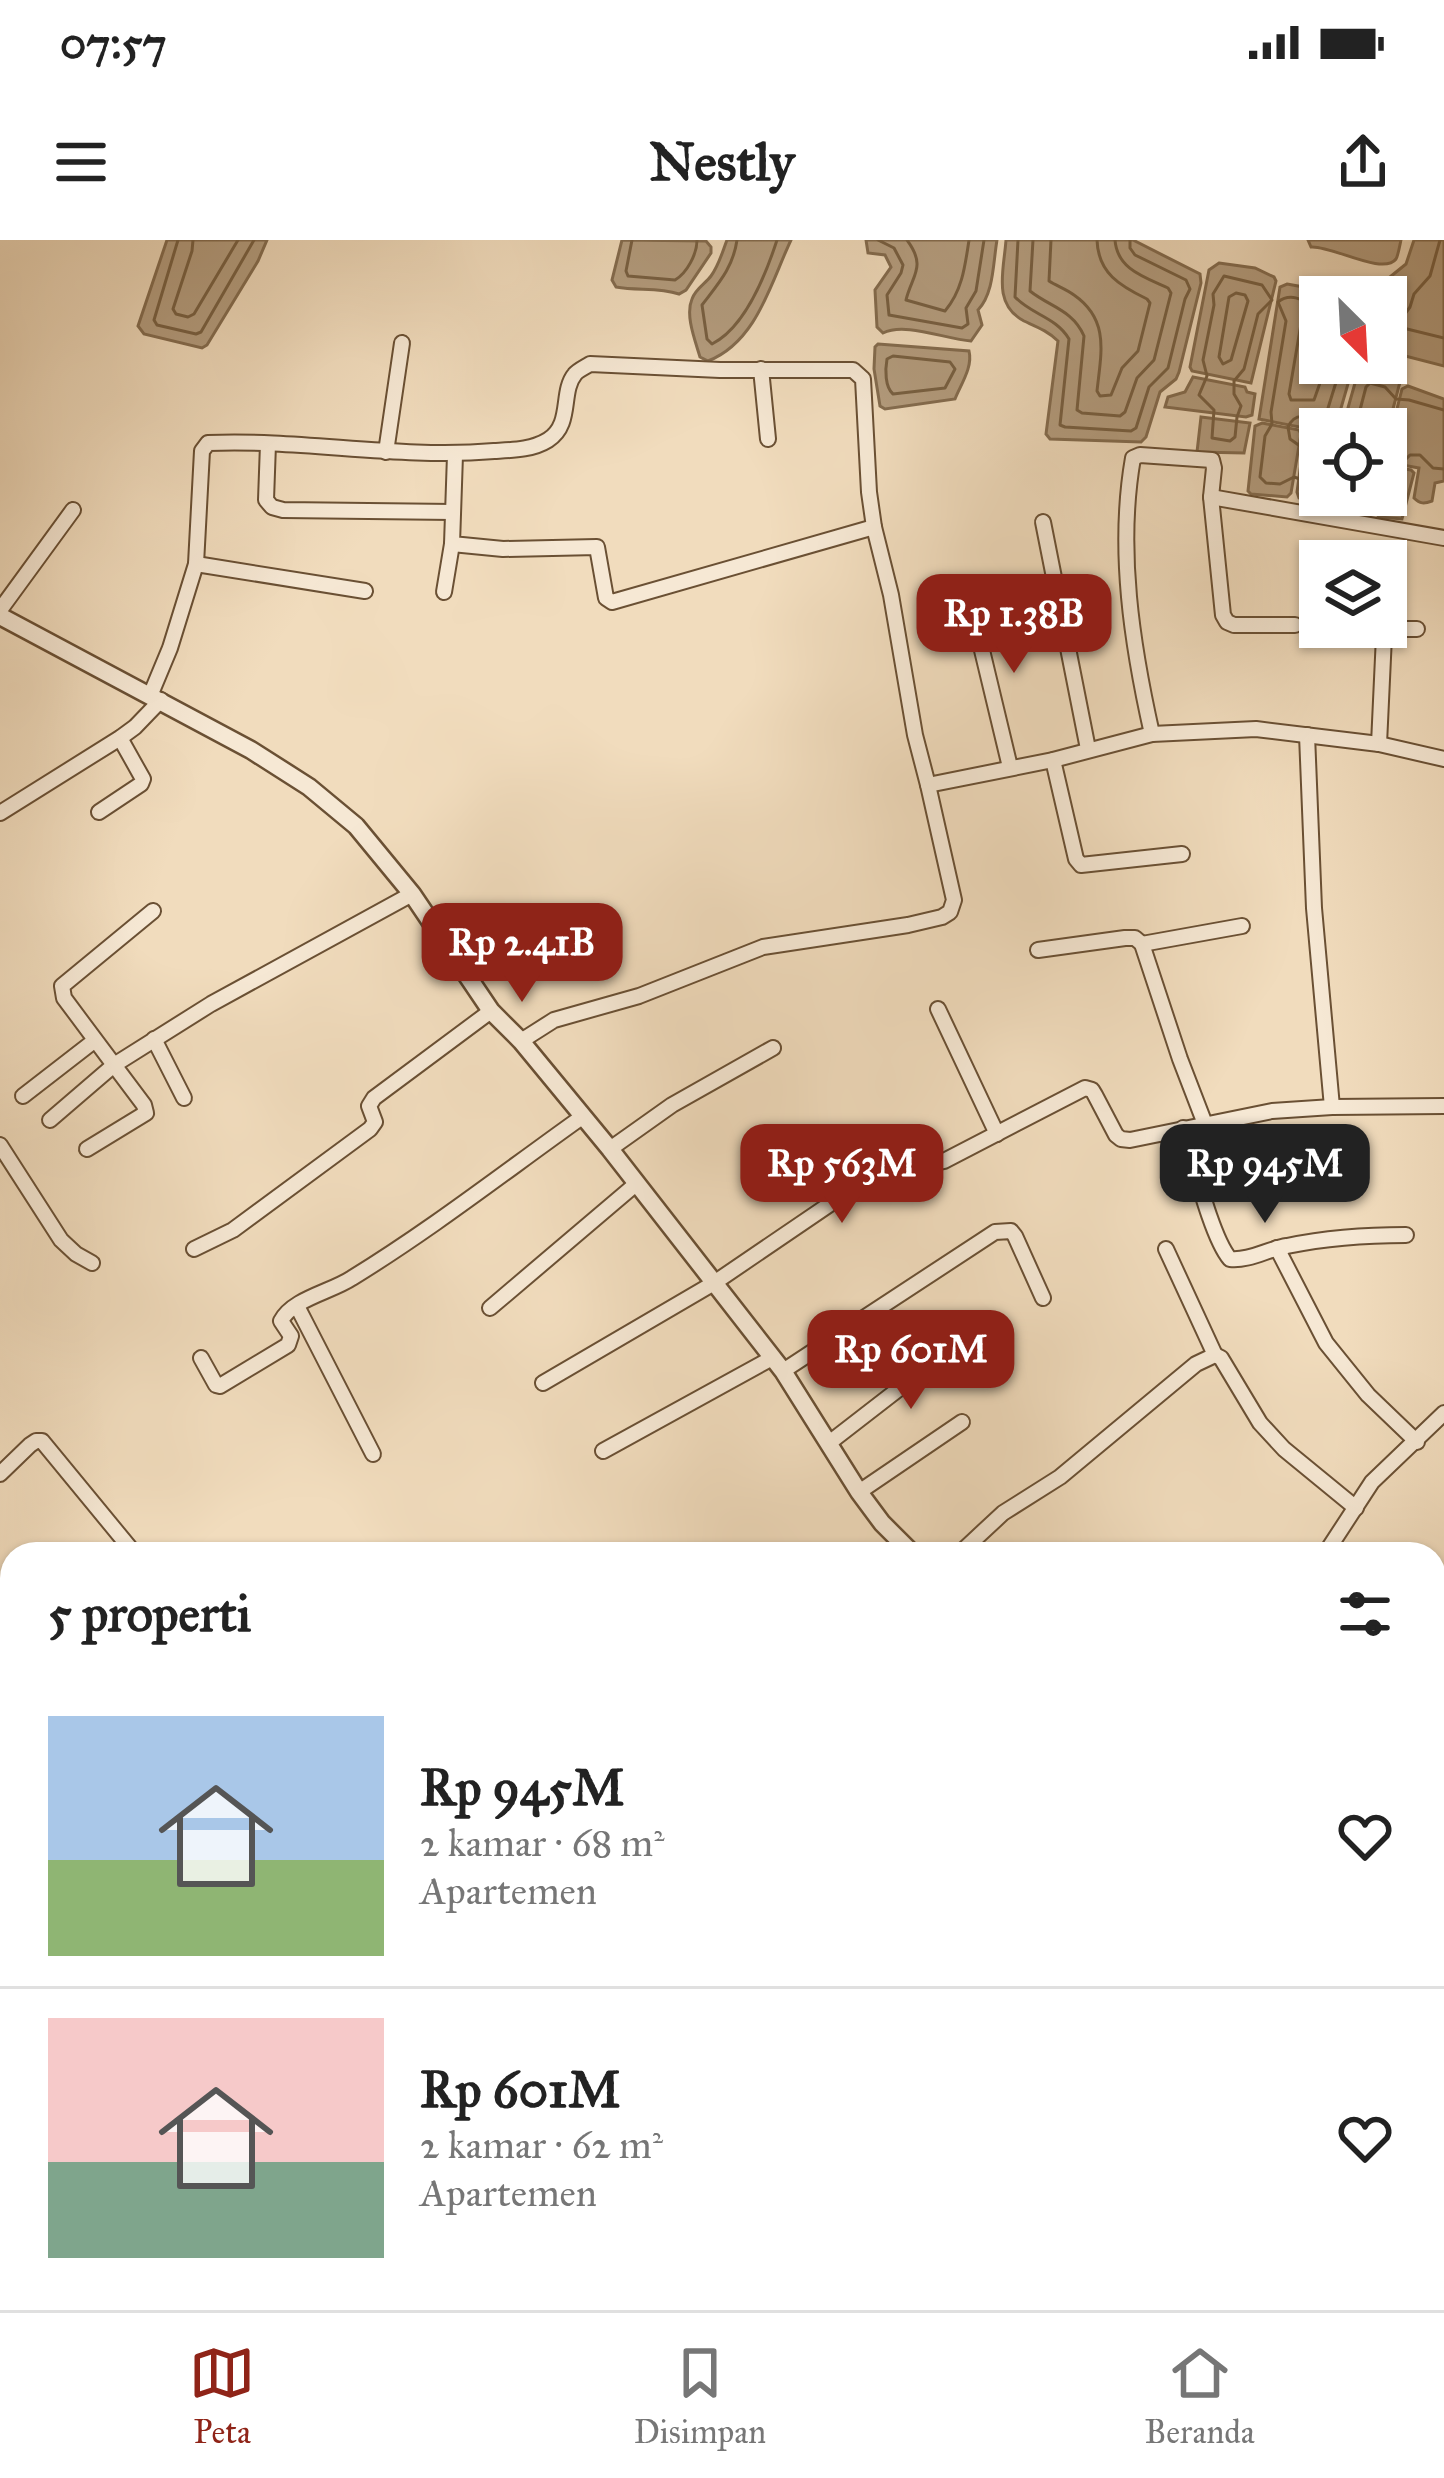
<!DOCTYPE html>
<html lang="id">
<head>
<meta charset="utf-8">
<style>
	:root { --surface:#fff; --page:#f6f6f6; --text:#222; --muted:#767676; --line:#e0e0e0; --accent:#8f2418 }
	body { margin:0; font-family:"IM FELL Great Primer",serif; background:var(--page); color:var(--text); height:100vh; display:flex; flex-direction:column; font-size:45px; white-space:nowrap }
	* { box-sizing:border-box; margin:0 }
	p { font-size:39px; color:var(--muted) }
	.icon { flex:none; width:66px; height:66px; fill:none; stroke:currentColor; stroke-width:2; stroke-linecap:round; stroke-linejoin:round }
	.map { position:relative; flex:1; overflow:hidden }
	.drawer { position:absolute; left:0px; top:1302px; width:1446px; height:768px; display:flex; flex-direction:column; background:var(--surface); border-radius:36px 36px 0 0; box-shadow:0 3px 9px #0004 }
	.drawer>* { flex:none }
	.needle { width:78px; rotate:156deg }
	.controls { position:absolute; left:1299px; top:36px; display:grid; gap:24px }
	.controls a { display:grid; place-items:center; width:108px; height:108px; border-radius:0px; background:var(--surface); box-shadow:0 3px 9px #0004; font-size:60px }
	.price { position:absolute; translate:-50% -102px; padding:0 27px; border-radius:24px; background:var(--accent); color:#fff; font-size:39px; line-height:78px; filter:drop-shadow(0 3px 6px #0008) }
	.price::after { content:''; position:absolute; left:50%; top:72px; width:36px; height:27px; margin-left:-18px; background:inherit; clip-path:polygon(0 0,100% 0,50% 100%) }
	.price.on { background:#222; color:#fff }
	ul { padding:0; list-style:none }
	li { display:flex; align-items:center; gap:36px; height:300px; padding:0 48px }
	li+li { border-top:3px solid var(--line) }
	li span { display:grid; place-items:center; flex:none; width:336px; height:240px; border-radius:0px; color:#555 }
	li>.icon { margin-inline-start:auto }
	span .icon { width:144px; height:144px; fill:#fffc; stroke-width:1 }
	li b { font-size:51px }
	h2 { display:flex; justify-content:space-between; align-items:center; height:144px; padding:0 48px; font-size:51px }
	.status { display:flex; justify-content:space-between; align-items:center; height:84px; padding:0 60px; background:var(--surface); direction:ltr }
	.status svg { height:33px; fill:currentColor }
	header { display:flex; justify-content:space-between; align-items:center; height:156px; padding:0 48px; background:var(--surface); font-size:54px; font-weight:800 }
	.tabs { display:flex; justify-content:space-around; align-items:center; height:168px; border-top:3px solid var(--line); background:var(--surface); font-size:33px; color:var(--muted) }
	.tabs a { display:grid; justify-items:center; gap:6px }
	.tabs .on { color:var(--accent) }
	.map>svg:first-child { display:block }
	.water { fill:#b49d7f; stroke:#846c4f; stroke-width:3 }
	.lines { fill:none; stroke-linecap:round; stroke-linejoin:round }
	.shore { stroke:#786042; stroke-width:3 }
	.minor-casing { stroke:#6a5034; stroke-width:18 }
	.tertiary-casing { stroke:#6a5034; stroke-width:21 }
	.minor { stroke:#f6e8d4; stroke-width:14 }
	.tertiary { stroke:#f6e8d4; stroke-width:16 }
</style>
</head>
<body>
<div class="status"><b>07:57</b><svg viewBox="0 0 49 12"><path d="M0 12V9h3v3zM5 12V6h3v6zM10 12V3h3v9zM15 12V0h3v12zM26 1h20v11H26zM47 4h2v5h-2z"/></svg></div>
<header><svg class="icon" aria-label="menu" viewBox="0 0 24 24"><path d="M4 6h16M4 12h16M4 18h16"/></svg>Nestly<svg class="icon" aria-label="share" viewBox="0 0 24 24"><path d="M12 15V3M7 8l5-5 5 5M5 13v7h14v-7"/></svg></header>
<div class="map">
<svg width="1444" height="2070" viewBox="0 0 1444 2070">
	<rect width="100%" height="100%" fill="#f1dcbd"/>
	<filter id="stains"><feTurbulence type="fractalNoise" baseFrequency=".00167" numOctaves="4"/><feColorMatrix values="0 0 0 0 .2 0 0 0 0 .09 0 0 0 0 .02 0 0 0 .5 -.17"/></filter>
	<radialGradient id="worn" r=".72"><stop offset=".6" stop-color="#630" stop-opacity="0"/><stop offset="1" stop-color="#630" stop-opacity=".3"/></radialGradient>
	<!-- water -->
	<g class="water">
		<polygon points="167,0 267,0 258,21 207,105 202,108 144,94 138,86"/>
		<path d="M622 0 706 1 711 7V13L686 50 679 54C658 47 638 51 616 47L612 40Z"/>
		<path d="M727 0H791C771 42 757 102 708 121L700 117C695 100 685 75 692 59 695 49 705 44 711 36 719 25 722 13 727 0Z"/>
		<path d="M866 0H997C993 23 994 53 978 70L982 85 971 101C945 99 905 82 883 93L877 87 875 50 891 27 885 15 868 13Z"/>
		<path d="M1006 0H1133L1200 34 1201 43 1179 132 1176 139 1160 152 1146 197 1141 202 1050 199 1046 194 1058 101C1048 91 1037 87 1024 81 992 64 1004 30 1006 0Z"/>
		<path d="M1308 0H1401C1400 4 1398 16 1396 19 1383 36 1331 5 1311 7Z"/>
		<polygon points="1414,0 1444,0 1444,126 1386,111 1385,57 1388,43 1390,37 1406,24"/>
		<polygon points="1219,23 1255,28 1274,37 1276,41 1251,143 1192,131 1190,127 1209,30"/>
		<polygon points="1287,44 1309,48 1323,57 1320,57 1320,123 1354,123 1335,189 1320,191 1259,179 1280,47"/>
		<path d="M878 104 969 111C973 127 961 144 955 159L885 169 880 166 874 129 875 107Z"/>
		<polygon points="1365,127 1398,139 1400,142 1386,196 1386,189 1342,189 1359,129"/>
		<polygon points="1193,137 1245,147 1247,152 1255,154 1252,175 1246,177 1165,167 1168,157 1185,152"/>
		<path d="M1408 146 1444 159V241L1435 243 1432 261C1424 264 1420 264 1414 258L1419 228 1386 222V212L1402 149Z"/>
		<polygon points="1201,177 1250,183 1244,213 1197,212"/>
		<polygon points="1262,183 1299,190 1301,194 1291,253 1287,257 1251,254 1248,251 1255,186"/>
		<polygon points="1308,192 1320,194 1320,255 1324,255 1320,262 1299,258 1297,252 1305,194"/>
		<polygon points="1386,226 1411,230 1414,233 1402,279 1379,277 1376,273 1379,255 1386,255"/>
	</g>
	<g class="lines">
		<!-- shore -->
		<g class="shore">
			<polyline points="178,0 154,80 157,85 196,94 201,92 254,0"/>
			<polyline points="193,0 192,11 173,69 176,74 188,77 194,74 238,0"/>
			<path d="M632 0 626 31 628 36 675 40C687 33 697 14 697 0"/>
			<path d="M737 0C733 28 718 44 702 65L707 99 712 104C746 87 766 34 777 0"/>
			<polyline points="878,0 894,8 903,25 901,33 887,55 889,75 962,88 968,84 966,68 976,51 984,0"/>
			<path d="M907 0C927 27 912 35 906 60L945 71C962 51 965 27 969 0"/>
			<path d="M1018 0 1015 57C1032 75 1056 77 1069 99L1060 185 1065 187 1131 191 1136 188 1149 147 1168 128 1185 59 1190 49 1186 40 1135 15 1130 8V0"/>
			<path d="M1033 0 1030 51C1050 67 1073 70 1084 96L1077 170 1082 173 1120 176 1125 172 1137 138 1154 120 1171 53 1168 48C1144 37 1117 29 1115 0"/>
			<path d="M1051 0 1049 41C1057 46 1066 49 1074 55 1110 80 1101 113 1097 151L1100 156 1111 155 1122 128 1138 111 1150 63 1147 59C1120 46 1098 33 1097 0"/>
			<polyline points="1440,0 1430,36 1414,54 1410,67 1399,82 1403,88 1444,98"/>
			<polygon points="1224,36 1262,45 1272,60 1258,74 1244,129 1234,141 1234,154 1241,166 1237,177 1235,197 1230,201 1212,198 1214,170 1199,155 1207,136 1203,120 1214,65 1213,54"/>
			<polygon points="1236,53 1245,55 1248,61 1231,120 1223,124 1219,117 1229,57"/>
			<path d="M1320 69C1306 62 1292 51 1278 62L1286 81 1271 172 1272 184 1265 196 1260 237 1266 243 1280 244 1294 237 1303 240 1311 248 1320 245"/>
			<polyline points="1320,84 1307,80 1301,84 1289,154 1291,160 1314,160 1327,123"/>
			<path d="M893 116 950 122 955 129 945 148 893 154C885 147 885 130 887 119Z"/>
			<polyline points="1355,189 1366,147 1370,143 1385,147 1396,159 1409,160 1444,170"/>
			<path d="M1320 195 1311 204 1300 206 1290 199 1288 187C1295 172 1307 175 1319 183L1324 181 1342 123"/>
			<polyline points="1369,255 1388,265 1394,264 1405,244 1400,233 1401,224 1410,215 1420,215 1433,228 1444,229"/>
		</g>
		<!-- minor casing -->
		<g class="minor-casing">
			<g id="minor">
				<polyline points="761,129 768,199"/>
				<polyline points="268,204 266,260 272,267 283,270 453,272"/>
				<polyline points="386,212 402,103"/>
				<polyline points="455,215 452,304 503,309 597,307 606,358 612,362 874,287"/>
				<polyline points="1211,257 1444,298"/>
				<polyline points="1043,282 1088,509"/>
				<polyline points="196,324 365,351"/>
				<polyline points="444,352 452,304"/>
				<polyline points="969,356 1010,527"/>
				<polyline points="0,370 73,270"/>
				<path d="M150 456 170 408 196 324 202 211 208 203C303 199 398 219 494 211 512 210 532 210 548 200 573 184 560 152 575 134 577 131 587 126 590 124L720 130H853L863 139 869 252 874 287 891 355 915 495 928 545"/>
				<path d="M1152 494C1132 405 1117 309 1133 218L1140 215 1212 220 1214 228 1211 257 1223 375 1227 382 1234 385H1295"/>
				<polyline points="1307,495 1314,668 1332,867"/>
				<polyline points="1379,504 1384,396 1393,389 1417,389"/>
				<polyline points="1053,520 1076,619 1081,625 1182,614"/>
				<polyline points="99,572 141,544 143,539 120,498"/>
				<polyline points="0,573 120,498 135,487 161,460"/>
				<polyline points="153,671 62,746 64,758 114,825 211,764 412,654"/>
				<polyline points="1142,704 1242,686"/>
				<polyline points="1038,710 1125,698 1135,698 1142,704 1180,819 1205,884"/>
				<polyline points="938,769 997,894"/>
				<polyline points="154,799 184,858"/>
				<polyline points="521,801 554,780 639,756 763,707 908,685 942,677 950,672 954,660 928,545 1053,520 1152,494 1256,489 1379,504 1444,519"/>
				<polyline points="23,856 94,801"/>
				<polyline points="50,880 114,825 144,865 146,873 87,909"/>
				<path d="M1183 888C1193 919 1211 997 1230 1019 1249 1021 1268 1009 1287 1006 1326 998 1366 995 1406 995"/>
				<polyline points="0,905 61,1000 76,1014 92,1023"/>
				<polyline points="610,909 672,865 773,808"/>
				<polyline points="1277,1008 1326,1103 1368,1155 1417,1202"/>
				<polyline points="194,1009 233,990 370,889 375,882 369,866 374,858 491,771"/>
				<polyline points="1166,1009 1215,1115"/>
				<polyline points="297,1066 373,1214"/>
				<polyline points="490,1068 636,944"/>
				<path d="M201 1118 216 1145 220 1146 288 1105 291 1096 281 1081C292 1059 331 1052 352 1038 432 989 506 931 582 877"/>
				<polyline points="783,1131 995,992 1011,991 1015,996 1043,1058"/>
				<path d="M543 1143 714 1043 883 928C902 919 923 926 944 921L1085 848 1092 850 1095 855 1116 895 1121 899 1130 900 1272 871 1332 867 1444 866"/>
				<polyline points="829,1203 962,1100"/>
				<polyline points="603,1211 772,1118"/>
				<polyline points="0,1234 30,1205 36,1201 42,1201 135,1314"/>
				<polyline points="859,1252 962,1182"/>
				<polyline points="959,1314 1003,1273 1060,1237 1196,1124 1215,1115 1221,1118 1260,1183 1284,1209 1356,1268"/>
				<polyline points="1325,1314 1372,1242 1444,1173"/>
				<polyline points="1434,1437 1444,1446"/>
				<polyline points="0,1571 12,1561"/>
				<polyline points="0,1748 12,1739"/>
				<polyline points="0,1798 12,1814"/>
			</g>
		</g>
		<!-- tertiary casing -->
		<g class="tertiary-casing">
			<g id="tertiary">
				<polyline points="0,376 251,510 309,547 356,586 412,654 491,771 521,801 610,909 783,1131 859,1252 882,1283 913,1314"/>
				<polyline points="1434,1743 1444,1751"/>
				<polyline points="0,1993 12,1994"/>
				<polyline points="1434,2033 1444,2033"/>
				<polyline points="794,2058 880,2064 1000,2065 1087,2058"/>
				<polyline points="1363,2058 1431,2058"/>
			</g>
		</g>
		<!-- minor -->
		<use href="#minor" class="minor"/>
		<!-- tertiary -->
		<use href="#tertiary" class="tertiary"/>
	</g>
	<rect width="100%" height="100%" filter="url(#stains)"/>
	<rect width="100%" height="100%" fill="url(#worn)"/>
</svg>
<div class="controls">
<a><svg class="needle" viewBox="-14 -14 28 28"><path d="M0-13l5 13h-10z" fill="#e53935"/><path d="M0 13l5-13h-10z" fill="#767676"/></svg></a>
<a><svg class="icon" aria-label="locate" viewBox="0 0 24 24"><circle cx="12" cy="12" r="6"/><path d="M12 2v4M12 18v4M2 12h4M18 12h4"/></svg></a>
<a><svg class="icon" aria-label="layers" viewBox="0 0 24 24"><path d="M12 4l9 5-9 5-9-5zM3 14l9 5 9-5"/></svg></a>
</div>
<b class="price" style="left:1014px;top:436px">Rp 1.38B</b>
<b class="price" style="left:522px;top:765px">Rp 2.41B</b>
<b class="price" style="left:842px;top:986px">Rp 563M</b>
<b class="price on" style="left:1265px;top:986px">Rp 945M</b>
<b class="price" style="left:911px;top:1172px">Rp 601M</b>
<section class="drawer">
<h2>5 properti<svg class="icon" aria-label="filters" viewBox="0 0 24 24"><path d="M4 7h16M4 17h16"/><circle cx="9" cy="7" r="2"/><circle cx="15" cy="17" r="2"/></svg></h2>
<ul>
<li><span style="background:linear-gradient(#a9c7e8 60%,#8fb573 0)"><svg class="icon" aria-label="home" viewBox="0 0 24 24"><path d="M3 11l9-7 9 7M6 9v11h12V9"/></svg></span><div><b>Rp 945M</b><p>2 kamar · 68 m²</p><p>Apartemen</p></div><svg class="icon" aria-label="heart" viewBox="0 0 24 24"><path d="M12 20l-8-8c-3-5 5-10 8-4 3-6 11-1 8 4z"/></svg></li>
<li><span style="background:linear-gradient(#f6c9c9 60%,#7fa58c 0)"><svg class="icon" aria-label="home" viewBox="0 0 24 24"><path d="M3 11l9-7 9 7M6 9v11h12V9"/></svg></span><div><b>Rp 601M</b><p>2 kamar · 62 m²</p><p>Apartemen</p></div><svg class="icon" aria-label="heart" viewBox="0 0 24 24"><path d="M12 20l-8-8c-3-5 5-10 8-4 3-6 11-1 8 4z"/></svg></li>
</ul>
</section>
</div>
<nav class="tabs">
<a class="on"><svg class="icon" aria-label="map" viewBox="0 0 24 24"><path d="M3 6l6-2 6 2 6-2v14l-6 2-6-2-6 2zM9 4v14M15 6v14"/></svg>Peta</a>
<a><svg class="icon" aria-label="saved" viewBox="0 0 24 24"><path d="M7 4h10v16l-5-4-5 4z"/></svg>Disimpan</a>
<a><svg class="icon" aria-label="home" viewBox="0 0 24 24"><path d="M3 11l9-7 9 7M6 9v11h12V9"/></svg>Beranda</a>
</nav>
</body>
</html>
